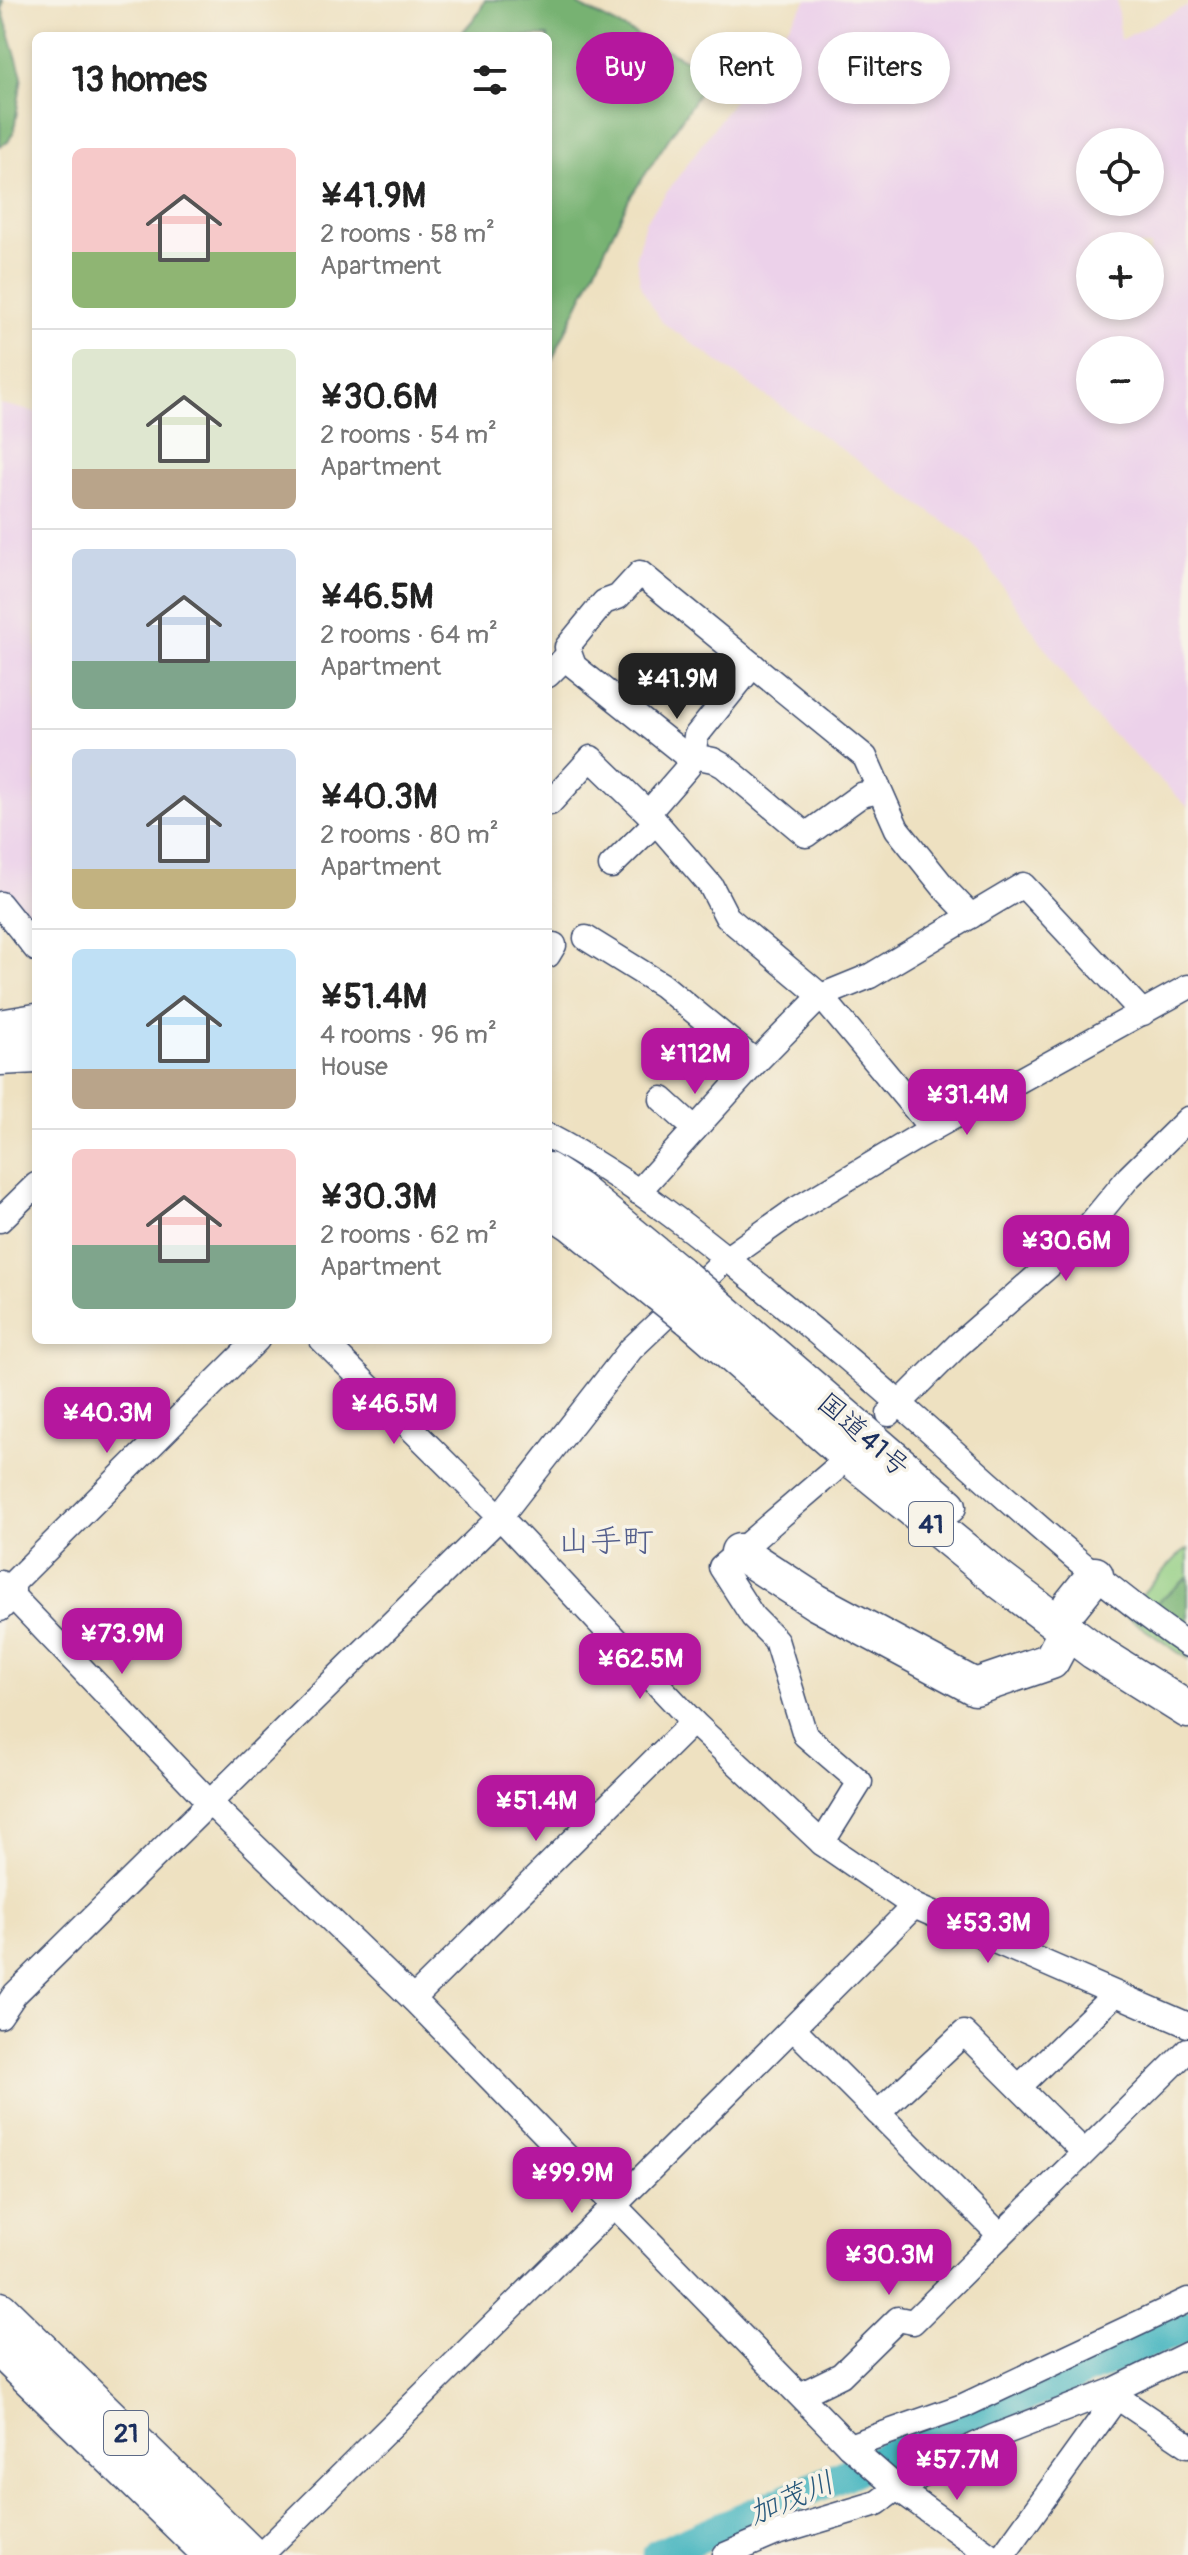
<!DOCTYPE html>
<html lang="en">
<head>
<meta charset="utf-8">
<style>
	:root { --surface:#fff; --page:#f6f6f6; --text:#222; --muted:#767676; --line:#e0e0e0; --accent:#b5179e }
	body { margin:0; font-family:Pangolin,"Klee One",sans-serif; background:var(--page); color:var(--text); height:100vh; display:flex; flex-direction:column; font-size:30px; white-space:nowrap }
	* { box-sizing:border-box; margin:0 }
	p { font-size:26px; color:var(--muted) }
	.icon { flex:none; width:44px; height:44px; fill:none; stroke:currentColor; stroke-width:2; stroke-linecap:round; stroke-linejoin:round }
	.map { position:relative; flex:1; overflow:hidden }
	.sheet { position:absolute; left:32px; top:32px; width:520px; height:1312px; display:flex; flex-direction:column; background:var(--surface); border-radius:12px; box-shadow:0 4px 12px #0003 }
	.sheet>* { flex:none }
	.hud { position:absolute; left:576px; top:32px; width:492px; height:72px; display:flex; gap:16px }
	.controls { position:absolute; left:1076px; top:128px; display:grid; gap:16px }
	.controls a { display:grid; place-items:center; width:88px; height:88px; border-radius:50%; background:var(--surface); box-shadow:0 4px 12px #0003; font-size:40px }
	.price { position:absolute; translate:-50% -68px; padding:0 18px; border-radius:16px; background:var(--accent); color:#fff; font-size:26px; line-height:52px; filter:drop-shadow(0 2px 4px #0008) }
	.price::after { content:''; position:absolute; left:50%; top:48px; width:24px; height:18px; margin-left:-12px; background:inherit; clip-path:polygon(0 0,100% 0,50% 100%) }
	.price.active { background:#222; color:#fff }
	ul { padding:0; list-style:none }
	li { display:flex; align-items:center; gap:24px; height:200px; padding:0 40px }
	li+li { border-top:2px solid var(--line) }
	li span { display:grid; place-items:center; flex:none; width:224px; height:160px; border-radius:12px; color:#555 }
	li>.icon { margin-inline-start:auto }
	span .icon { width:96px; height:96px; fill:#fffc; stroke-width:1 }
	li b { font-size:34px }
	h2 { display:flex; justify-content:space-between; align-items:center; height:96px; padding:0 40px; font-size:34px }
	.chip { padding:0 28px; border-radius:36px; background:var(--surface); box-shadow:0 4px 12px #0003; font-size:28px; line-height:72px }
	.chip.active { background:var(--accent); color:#fff }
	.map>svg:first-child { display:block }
	.built { fill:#ecd1ea; fill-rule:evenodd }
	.green { fill:#94cf84; stroke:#587f71; stroke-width:2 }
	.forest { fill:#77b272; stroke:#497068; stroke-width:2 }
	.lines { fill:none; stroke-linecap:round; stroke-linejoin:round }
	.river { stroke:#47b6c0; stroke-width:32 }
	.minor-casing { stroke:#3b4a6d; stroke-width:27 }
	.highway-casing { stroke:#3b4a6d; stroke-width:39 }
	.minor { stroke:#fff; stroke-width:24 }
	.highway { stroke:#fff; stroke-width:36 }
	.highway-bridge-casing { stroke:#3b4a6d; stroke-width:39; stroke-linecap:butt }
	.highway-bridge { stroke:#fff; stroke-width:36 }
	.labels { text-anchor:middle; stroke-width:7; stroke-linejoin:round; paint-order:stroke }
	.shield { fill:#f7f3e8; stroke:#5d6a87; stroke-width:2 }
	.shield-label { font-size:26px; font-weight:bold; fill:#1b2f5e }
	.street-label { font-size:28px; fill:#1b2f5e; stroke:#f7f3e8 }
	.water-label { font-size:30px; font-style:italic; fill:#28587b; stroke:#f7f3e8 }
	.quarter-label { font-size:32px; fill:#545f8c; stroke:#f7f3e8 }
</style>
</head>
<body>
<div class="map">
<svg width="1188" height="2555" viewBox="0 0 1188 2555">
	<rect width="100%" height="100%" fill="#f7f3e8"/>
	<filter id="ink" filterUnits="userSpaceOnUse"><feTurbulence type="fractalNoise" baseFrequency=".0125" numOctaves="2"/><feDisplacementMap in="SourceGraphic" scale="16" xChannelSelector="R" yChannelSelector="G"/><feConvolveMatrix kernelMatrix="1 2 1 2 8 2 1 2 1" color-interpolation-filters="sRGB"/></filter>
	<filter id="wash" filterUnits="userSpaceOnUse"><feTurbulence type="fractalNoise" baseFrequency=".006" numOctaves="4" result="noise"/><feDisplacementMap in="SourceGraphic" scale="32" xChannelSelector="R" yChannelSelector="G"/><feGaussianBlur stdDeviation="1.8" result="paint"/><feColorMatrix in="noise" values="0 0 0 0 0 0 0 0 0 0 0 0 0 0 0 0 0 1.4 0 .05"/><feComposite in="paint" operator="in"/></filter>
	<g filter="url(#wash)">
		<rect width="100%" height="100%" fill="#eee1c1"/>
		<!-- built -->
		<g class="built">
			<path d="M807 0H1117L1120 40 1188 5V807L1089 711 971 541 662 322 641 288 636 257 645 222ZM1090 142H1150V202H1090ZM1090 246H1150V306H1090ZM1090 350H1150V410H1090Z"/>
			<polygon points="0,404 36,412 36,933 8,900 0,885"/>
		</g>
		<!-- green -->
		<polygon class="green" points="1188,1549 1188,1659 1123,1614 1177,1557"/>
		<!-- forest -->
		<g class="forest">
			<polygon points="0,0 3,0 2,9 22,76 14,131 8,142 0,146"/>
			<polygon points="485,0 579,0 578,5 712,73 629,199 548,368 548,36 459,36 479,13"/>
			<polygon points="1188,1577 1188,1624 1155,1605"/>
		</g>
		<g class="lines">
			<!-- river -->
			<polyline class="river" points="658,2555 1188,2326"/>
		</g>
	</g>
	<g filter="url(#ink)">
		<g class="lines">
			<!-- minor casing -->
			<g class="minor-casing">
				<g id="minor">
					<polyline points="548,675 565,658 570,658"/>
					<polyline points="879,791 861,795 806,835 724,766 713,760 684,754 574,666 567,647 604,602 618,597 640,573 865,757 897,829 946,890 971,916"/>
					<polyline points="550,803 591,758 648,813 711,886 727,917 821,996 932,1129"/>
					<polyline points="648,813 688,767 693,756 696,736 753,665"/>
					<polyline points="611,866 655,823"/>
					<polyline points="0,904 36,949"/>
					<polyline points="586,938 662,985 756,1062"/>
					<polyline points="548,955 554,945"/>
					<polyline points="662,1099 695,1129"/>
					<path d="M548 1136C630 1179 704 1239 775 1298 817 1333 859 1367 900 1404 995 1487 1084 1573 1188 1645"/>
					<polyline points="638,1192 756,1062 821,996 870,976 1023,885 1143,1013"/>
					<polyline points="0,1220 36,1185"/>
					<polyline points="322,1340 500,1517 693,1722 822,1843 914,1906 1188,2025"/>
					<polyline points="889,1414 958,1345 1073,1245 1129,1177 1188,1119"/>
					<polyline points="0,1583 209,1802 413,1999 849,2446 897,2488 990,2555"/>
					<polyline points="0,1609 13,1596 13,1583 257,1340"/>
					<polyline points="822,1843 860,1782 805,1735 776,1640 753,1617 721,1567 833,1471"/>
					<polyline points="413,1999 693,1722"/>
					<polyline points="0,2016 15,1994 500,1517 631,1349 727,1258 795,1210 919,1136 1188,987"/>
					<polyline points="793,2028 1000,2235"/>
					<polyline points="1019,2087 1115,1994"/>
					<polyline points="878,2113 964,2033 1084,2152"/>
					<polyline points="800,2395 841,2375 898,2319 913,2322 1188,2050"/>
					<polyline points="849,2446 963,2406 1188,2300"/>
					<path d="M261 2555C479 2339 698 2124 914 1906"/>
					<polyline points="725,2555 774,2534 877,2503 897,2488 913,2481 947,2458 993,2437 1114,2390 1188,2354"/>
					<polyline points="1003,2555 1117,2397 1188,2445"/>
				</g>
			</g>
			<!-- highway casing -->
			<g class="highway-casing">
				<g id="highway">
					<polyline points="0,1028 36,1022"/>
					<polyline points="0,1057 36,1055"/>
					<polyline points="548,1171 577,1190 679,1274"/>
					<polyline points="548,1207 572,1223 659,1293"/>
					<polyline points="710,1300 948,1506"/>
					<polyline points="689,1317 858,1464 1001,1581 1094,1651 1188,1710"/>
					<polyline points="739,1552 816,1602 975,1687 1051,1661 1067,1631"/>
					<polyline points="1071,1605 1095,1575"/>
					<polyline points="0,2310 251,2555"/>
					<polyline points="0,2349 212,2555"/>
				</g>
			</g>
			<!-- minor -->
			<use href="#minor" class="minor"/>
			<!-- highway -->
			<use href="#highway" class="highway"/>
			<!-- highway-bridge casing -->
			<g class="highway-bridge-casing">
				<g id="highway-bridge">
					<polyline points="679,1274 710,1300"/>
					<polyline points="659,1293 689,1317"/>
				</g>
			</g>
			<!-- highway-bridge -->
			<use href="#highway-bridge" class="highway-bridge"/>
		</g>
	</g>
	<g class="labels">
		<!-- shield labels -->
		<g class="shield">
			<rect x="909" y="1502" width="44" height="44" rx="6"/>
			<rect x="104" y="2411" width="44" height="44" rx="6"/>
		</g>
		<g class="shield-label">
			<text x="931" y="1533">41</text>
			<text x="126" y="2442">21</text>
		</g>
		<!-- street labels -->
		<g class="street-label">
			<text transform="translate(864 1434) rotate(41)" y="10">国道41号</text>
		</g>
		<!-- water labels -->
		<g class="water-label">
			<text transform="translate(791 2498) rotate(-23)" y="10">加茂川</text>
		</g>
		<!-- quarter labels -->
		<g class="quarter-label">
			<text x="606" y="1551">山手町</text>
		</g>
	</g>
</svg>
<div class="controls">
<a><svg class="icon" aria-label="locate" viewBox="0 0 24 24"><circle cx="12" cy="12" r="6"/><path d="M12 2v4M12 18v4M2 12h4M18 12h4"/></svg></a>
<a>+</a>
<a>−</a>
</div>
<b class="price active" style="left:677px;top:721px">¥41.9M</b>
<b class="price" style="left:695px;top:1096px">¥112M</b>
<b class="price" style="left:967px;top:1137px">¥31.4M</b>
<b class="price" style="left:1066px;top:1283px">¥30.6M</b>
<b class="price" style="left:394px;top:1446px">¥46.5M</b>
<b class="price" style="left:107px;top:1455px">¥40.3M</b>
<b class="price" style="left:122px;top:1676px">¥73.9M</b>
<b class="price" style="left:640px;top:1701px">¥62.5M</b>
<b class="price" style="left:536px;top:1843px">¥51.4M</b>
<b class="price" style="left:988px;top:1965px">¥53.3M</b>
<b class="price" style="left:572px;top:2215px">¥99.9M</b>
<b class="price" style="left:889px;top:2297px">¥30.3M</b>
<b class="price" style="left:957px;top:2502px">¥57.7M</b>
<div class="hud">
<a class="chip active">Buy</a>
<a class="chip">Rent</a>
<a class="chip">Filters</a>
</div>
<section class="sheet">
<h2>13 homes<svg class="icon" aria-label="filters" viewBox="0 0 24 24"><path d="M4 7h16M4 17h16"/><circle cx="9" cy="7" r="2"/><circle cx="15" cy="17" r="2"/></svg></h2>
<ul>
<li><span style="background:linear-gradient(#f6c9c9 65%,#8fb573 0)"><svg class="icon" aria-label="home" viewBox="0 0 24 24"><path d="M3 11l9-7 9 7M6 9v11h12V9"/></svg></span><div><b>¥41.9M</b><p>2 rooms · 58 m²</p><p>Apartment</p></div></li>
<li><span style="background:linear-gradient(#dfe7d0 75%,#b9a48a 0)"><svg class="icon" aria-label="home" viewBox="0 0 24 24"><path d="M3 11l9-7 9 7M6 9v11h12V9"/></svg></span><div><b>¥30.6M</b><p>2 rooms · 54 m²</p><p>Apartment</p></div></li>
<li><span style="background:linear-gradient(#c9d6e8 70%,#7fa58c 0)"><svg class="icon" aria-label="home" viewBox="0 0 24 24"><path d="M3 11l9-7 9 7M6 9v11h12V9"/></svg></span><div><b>¥46.5M</b><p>2 rooms · 64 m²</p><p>Apartment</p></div></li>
<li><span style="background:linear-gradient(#c9d6e8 75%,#c2b280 0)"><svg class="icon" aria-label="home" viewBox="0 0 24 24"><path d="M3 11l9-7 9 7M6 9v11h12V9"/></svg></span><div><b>¥40.3M</b><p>2 rooms · 80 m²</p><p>Apartment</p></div></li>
<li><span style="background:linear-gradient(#bfe0f5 75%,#b9a48a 0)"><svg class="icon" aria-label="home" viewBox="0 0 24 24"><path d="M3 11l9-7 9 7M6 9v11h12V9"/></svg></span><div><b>¥51.4M</b><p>4 rooms · 96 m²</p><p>House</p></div></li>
<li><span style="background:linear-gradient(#f6c9c9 60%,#7fa58c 0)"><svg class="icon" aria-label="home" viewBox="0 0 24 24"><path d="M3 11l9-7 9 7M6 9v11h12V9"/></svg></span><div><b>¥30.3M</b><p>2 rooms · 62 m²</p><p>Apartment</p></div></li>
</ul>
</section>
</div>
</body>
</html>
